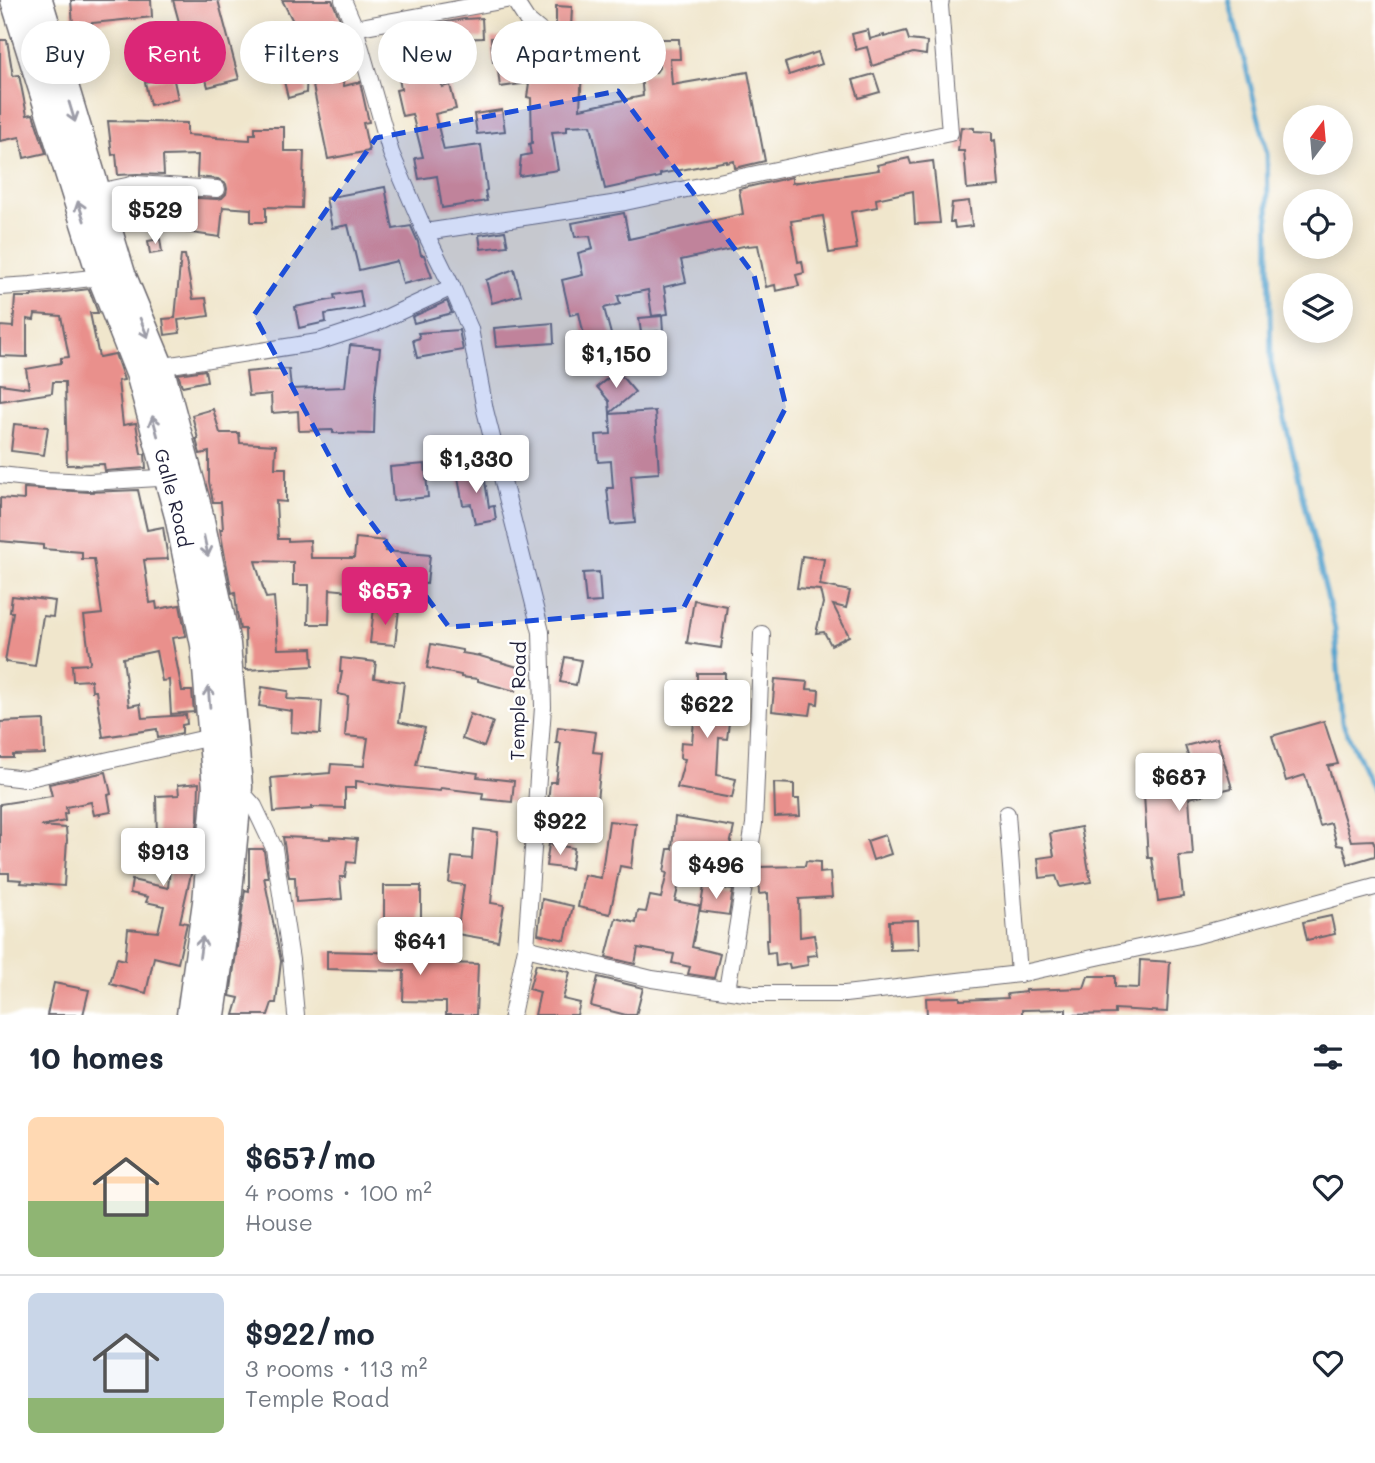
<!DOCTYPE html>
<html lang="en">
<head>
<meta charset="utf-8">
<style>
	:root { --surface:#fff; --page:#f6f6f7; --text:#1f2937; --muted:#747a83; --line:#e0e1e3; --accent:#db2777 }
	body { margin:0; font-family:Mali,sans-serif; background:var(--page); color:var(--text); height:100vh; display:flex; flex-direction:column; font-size:26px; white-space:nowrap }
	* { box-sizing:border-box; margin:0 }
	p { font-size:23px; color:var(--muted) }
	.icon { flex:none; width:38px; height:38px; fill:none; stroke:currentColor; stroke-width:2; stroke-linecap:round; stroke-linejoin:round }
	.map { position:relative; height:1015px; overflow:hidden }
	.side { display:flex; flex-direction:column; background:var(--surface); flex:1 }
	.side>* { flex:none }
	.banner { position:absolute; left:21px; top:21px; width:700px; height:63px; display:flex; gap:14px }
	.needle { width:46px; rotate:16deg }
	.fabs { position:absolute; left:1283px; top:105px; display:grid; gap:14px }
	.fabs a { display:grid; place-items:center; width:70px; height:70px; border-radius:50%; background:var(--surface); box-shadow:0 4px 18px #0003; font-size:35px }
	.price { position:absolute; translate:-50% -60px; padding:0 16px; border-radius:7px; background:#fff; color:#222; font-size:23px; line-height:46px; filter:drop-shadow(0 2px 4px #0008) }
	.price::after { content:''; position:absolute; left:50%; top:42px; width:21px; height:16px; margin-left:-10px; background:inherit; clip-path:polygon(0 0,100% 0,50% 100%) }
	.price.on { background:var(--accent); color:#fff }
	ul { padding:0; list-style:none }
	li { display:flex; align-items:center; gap:21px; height:175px; padding:0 28px }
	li+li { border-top:2px solid var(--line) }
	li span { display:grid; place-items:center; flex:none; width:196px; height:140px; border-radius:10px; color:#555 }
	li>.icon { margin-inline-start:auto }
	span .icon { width:84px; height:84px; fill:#fffc; stroke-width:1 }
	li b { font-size:30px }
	h2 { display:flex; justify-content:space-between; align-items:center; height:84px; padding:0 28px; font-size:30px }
	.tag { padding:0 24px; border-radius:32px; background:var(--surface); box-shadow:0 4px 18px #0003; font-size:24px; line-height:63px }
	.tag.on { background:var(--accent); color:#fff }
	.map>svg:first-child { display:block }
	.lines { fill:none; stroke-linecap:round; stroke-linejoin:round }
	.stream { stroke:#54a3ce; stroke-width:5 }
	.building { fill:#e9908c }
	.minor-casing { stroke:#6a676e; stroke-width:18 }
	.trunk-casing { stroke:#6a676e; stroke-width:31 }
	.minor { stroke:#fff; stroke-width:16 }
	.trunk { stroke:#fff; stroke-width:28 }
	.oneway { stroke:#9c9ca7 }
	.marked { fill:#1d4ed8; fill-opacity:0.2; stroke:#1d4ed8; stroke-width:5; stroke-dasharray:14 9; stroke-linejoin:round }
	.labels { text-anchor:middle; stroke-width:5; stroke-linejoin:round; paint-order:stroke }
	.street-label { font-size:19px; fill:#22223b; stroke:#fff }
</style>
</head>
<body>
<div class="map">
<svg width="1375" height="1015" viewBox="0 0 1375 1015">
	<rect width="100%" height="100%" fill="#fff"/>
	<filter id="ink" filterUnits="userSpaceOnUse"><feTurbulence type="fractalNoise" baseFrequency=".0143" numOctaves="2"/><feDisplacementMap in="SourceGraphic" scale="14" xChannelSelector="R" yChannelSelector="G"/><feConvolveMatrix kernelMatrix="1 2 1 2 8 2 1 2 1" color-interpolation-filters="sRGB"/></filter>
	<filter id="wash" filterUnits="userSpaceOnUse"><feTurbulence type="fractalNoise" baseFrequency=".00686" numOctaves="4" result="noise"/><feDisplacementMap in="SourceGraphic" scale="28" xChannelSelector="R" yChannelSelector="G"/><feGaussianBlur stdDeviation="1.57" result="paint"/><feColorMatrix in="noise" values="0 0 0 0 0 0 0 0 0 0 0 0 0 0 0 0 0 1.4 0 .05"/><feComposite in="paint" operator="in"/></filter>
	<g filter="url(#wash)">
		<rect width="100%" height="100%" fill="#f0e6cc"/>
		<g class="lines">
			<!-- stream -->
			<polyline class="stream" points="1229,0 1267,151 1271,363 1335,629 1342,722 1375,793"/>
		</g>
		<g id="blocks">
			<!-- building -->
			<g class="building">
				<polygon points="71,0 151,0 152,17 73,25"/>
				<polygon points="173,0 218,0 239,79 208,87 202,64 201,64 199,56 166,64 162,50 185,44"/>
				<polygon points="282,0 332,0 345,31 351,55 338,59 344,86 360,82 369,122 363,123 369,151 328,159 311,76 308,77 307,72 306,93 288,98 283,77 306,71 296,27"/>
				<polygon points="556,6 572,7 571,29 556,29"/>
				<polygon points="482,18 483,38 434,40 436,49 433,50 442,87 450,85 456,109 435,114 444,150 481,145 487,190 485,191 487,201 442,208 437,176 419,179 415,158 423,157 412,114 402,116 396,90 401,89 390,32 464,19"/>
				<polygon points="647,26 649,39 679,39 680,59 670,59 672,85 748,72 765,161 735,168 734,161 727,163 727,161 660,174 660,177 605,189 591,125 567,126 567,131 552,132 558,170 519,176 521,156 531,154 529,144 532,143 531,98 527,97 529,83 500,87 497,62 493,62 491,38 524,36 526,61 551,64 551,67 582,69 580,109 643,96 641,75 656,72 659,68 659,62 657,57 653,54 626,56 623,30"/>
				<polygon points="868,30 870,39 884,35 884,37 906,31 909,40 927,42 926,55 913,53 872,66 867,47 856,50 852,34"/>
				<polygon points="0,40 7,40 13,76 19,75 27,115 33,114 46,153 24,158 20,137 0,141"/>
				<polygon points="818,52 822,64 789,75 785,63"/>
				<polygon points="874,74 880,92 859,98 853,80"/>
				<polygon points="173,76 178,99 150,105 145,82"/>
				<polygon points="502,110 505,131 477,134 474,114"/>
				<polygon points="108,121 187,123 187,135 217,137 217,138 250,140 250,134 255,134 255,127 284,127 284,151 304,151 302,208 266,207 266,222 251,222 251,209 223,207 220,237 184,232 186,208 139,209 138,195 217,199 222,198 226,194 227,189 226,184 218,179 197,177 198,155 163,156 164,175 137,174 118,175 116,154 112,155"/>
				<polygon points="961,127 974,128 974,131 992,132 992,141 995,140 999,186 967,189 964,151 958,151"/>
				<polygon points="909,158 911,164 933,161 940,223 915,224 913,191 876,199 877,207 851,212 857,249 829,253 823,216 791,221 798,262 802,261 804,273 796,275 799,286 776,291 775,285 766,287 758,245 748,246 748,245 681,260 686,282 664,287 668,314 652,316 648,290 618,296 620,304 604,308 612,338 586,345 579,313 570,315 562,280 583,275 578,253 593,249 590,236 575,237 572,223 624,213 629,239 743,214 739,189 792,177 792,183 879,170 877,165"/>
				<polygon points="385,187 393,229 411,226 418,242 421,255 424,255 432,277 403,284 397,261 359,270 348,225 332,228 326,198"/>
				<polygon points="969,201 972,226 955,228 954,222 950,222 952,203"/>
				<polygon points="505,231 508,246 481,249 479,235"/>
				<polygon points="160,239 162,252 150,254 148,241"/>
				<polygon points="181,255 185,255 193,299 206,298 209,316 178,320 180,333 165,335 163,319 175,318"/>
				<polygon points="514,269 521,295 492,303 486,280"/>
				<polygon points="89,289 98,313 90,313 99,357 115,354 124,380 118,381 123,425 136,423 141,454 145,454 146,468 105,471 104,464 67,465 65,382 53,382 52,393 0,401 0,384 29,388 26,369 61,363 61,358 69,357 61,316 35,314 34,320 27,319 27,357 0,356 0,326 13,327 15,297 31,297 31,296"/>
				<polygon points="360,291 363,308 325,314 326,322 299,328 295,307 335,299 334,295"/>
				<polygon points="447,301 452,313 414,323 412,317"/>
				<polygon points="662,316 663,331 641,333 639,318"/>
				<polygon points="553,323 554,343 496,347 494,328"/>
				<polygon points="459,330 463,350 417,358 413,340 420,338 418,333"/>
				<polygon points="350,345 380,348 375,395 374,434 333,433 333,430 299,431 298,411 272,413 271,394 249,396 246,372 267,370 289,369 291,389 345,387"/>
				<polygon points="205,370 207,381 182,386 178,374"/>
				<polygon points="617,371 635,392 610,413 609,401 597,387"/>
				<polygon points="213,409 220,433 239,433 240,443 276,445 275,468 286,468 286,502 276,501 278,539 288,539 288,541 310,540 311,558 354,558 356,538 386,541 385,551 430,555 427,584 382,581 381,594 330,589 329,624 308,624 309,585 293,585 293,562 255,561 266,598 274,597 278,649 312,648 313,666 246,670 245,629 240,629 237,613 235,592 232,593 225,557 220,529 223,529 221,502 213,502 209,482 209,452 200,454 196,439 198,439 192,415"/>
				<polygon points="655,411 659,473 631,475 635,523 611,525 607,488 613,488 611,461 598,462 596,435 611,434 610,414"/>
				<polygon points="14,424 48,427 44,455 11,451"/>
				<polygon points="425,464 428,497 393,501 390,467"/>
				<polygon points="483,468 489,507 494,506 496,520 475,524 471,504 463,505 457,472"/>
				<polygon points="24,488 89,492 138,490 147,530 163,527 168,559 144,560 150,603 156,602 157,609 180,605 186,636 172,638 182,691 192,691 194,712 171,714 169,680 162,681 156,651 123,658 129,706 140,704 142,718 186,715 187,724 182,725 182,733 158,738 157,729 103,737 96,691 92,691 91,680 73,681 72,665 89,664 90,662 84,616 102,614 94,559 82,559 82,552 43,549 43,545 0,541 0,498 24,500"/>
				<polygon points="802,556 824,559 820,585 850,591 846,608 833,605 849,636 831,645 824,632 816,633 823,603 820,590 797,588"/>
				<polygon points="599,572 601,602 586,603 583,573"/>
				<polygon points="12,596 55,601 53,617 43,616 35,666 5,662 13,612 10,612"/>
				<polygon points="694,600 727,606 721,648 687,643"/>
				<polygon points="374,608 399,610 395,645 370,643"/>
				<polygon points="431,644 462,650 462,653 480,656 521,668 515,691 478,681 478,679 461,677 461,675 427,668"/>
				<polygon points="565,657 581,660 576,685 560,682"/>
				<polygon points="341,658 376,662 374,678 404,682 399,722 425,728 416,765 478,773 477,777 514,781 512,802 482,799 483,793 441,788 440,791 397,787 356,781 356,788 345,788 345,808 312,807 312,809 274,812 271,778 330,773 331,764 364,766 368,738 345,736 348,696 338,694 342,672 340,672"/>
				<polygon points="697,673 725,673 724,713 730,714 727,739 719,738 717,775 736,779 732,798 677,788 685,759 680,758 681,742 692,743 695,710 697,710"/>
				<polygon points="775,679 808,682 807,689 819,690 818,704 812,703 810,715 772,711"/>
				<polygon points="262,687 288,691 287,699 322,701 320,734 291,732 292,711 259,706"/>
				<polygon points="470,714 493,722 484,747 462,739"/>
				<polygon points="44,720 45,754 13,755 13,758 0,758 0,722"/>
				<polygon points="1324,721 1338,764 1328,766 1351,841 1373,840 1375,846 1375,856 1348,864 1343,846 1337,845 1331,823 1320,826 1305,775 1286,781 1272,736"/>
				<polygon points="558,727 596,732 593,752 602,753 596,810 548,804 550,782 556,782 561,743 556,743"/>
				<polygon points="1217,738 1232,788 1189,798 1193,855 1179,856 1183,897 1158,901 1152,858 1148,858 1143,779 1194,775 1185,746"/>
				<polygon points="106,772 111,794 108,795 111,812 94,815 91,802 66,807 67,813 64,814 65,821 41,826 66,828 67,840 64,886 21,883 22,880 9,879 9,873 0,873 0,804 52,796 49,784"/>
				<polygon points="199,783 198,819 191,874 180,922 187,923 178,963 154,957 146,993 110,984 117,958 125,960 128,929 158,932 164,906 146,902 148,897 130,893 132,880 168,888 171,857 133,853 135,835 157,837 156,796 179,795 178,785"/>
				<polygon points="774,783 794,784 794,799 799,799 800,816 775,817"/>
				<polygon points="675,817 734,827 728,855 717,852 713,881 681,875 675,901 700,906 692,947 720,954 714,978 688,974 690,967 672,963 674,954 638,948 635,964 606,957 616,918 636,923 638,911 646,912 650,896 661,898 667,873 664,872 668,849 672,849"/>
				<polygon points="609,821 636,824 631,868 620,866 610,914 578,907 584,875 601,878"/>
				<polygon points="1081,827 1091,882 1060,887 1056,876 1040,878 1038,858 1054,856 1050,833"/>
				<polygon points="474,829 498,832 491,903 504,905 498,941 457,934 464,885 449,883 452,857 472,859"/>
				<polygon points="885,835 891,854 873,860 867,841"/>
				<polygon points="283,837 330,839 330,837 357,839 355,863 347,862 345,877 340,877 342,899 296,902 295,877 289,877"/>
				<polygon points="549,844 574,848 571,869 546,866"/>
				<polygon points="249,849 263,849 264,851 268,877 264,877 281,961 276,1003 272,1003 268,1015 234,1015 239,998 230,996 245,890 249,891"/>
				<polygon points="806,861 820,862 820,873 830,872 832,897 799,899 800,937 814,935 817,955 807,956 808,965 790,968 789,964 776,966 775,952 767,953 766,940 769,940 768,893 759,894 758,867 805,866"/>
				<rect x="384" y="886" width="37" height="36"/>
				<polygon points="704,886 733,890 729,915 700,911"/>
				<polygon points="542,899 573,906 565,940 538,934"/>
				<polygon points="1331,916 1335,934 1307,940 1303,922"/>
				<polygon points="918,920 919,949 890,950 889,921"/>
				<polygon points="327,951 407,953 407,956 447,957 447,963 478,964 476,1015 446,1015 446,1002 403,1001 404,971 327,969"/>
				<polygon points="1140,960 1170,962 1167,1012 1115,1009 1115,1014 1066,1015 1066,1009 1022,1010 1022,1015 927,1015 926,998 960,997 960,1000 1008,998 1007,994 1026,992 1026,990 1084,988 1088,976 1115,976 1115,987 1139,988"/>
				<polygon points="536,964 570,972 563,999 580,1003 577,1015 535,1015 540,992 529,989"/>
				<polygon points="598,977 643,988 636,1015 626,1015 591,1006"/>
				<polygon points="54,983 89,990 83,1015 47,1015"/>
			</g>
		</g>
	</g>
	<g filter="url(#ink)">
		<use href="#blocks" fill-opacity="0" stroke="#6a676e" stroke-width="2"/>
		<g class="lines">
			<!-- minor casing -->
			<g class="minor-casing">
				<g id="minor">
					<polyline points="343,0 355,28 391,153 425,232 452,287 470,329 485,410 541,632 543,707 526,948 512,1015"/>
					<polyline points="514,0 527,20 563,50 606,68 649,64"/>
					<polyline points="355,28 506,0"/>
					<polyline points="98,192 136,184 217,189"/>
					<polyline points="425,232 625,202 950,133 940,5 941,0"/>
					<polyline points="0,287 31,285 109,276"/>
					<polyline points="152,368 318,342 373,324 452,287"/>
					<polyline points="0,475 46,480 89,482 176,477"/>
					<polyline points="0,776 25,779 220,735"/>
					<polyline points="237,787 254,806 274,848 291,960 296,1015"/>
					<polyline points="1007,814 1019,974"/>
					<polyline points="526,948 652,979 751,994 845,994 1019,974 1194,936 1375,887"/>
					<polyline points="727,990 754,824 762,634"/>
				</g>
			</g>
			<!-- trunk casing -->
			<g class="trunk-casing">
				<g id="trunk">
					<path id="s1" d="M15 0 102 277 140 373 179 516 205 645 217 788 207 902 191 1015"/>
					<polyline points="38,0 121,274 159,366 198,511 226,644 238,787 227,902 211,1015"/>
				</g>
			</g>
			<!-- minor -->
			<use href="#minor" class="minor"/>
			<!-- trunk -->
			<use href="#trunk" class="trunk"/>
		</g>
		<!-- one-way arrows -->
		<defs><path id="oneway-shaft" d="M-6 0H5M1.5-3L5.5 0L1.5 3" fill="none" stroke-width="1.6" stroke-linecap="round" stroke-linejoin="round" transform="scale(1.75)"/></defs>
		<g class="oneway">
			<use href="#oneway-shaft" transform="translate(72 112) rotate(73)"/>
			<use href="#oneway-shaft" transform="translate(81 211) rotate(-108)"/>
			<use href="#oneway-shaft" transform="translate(144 328) rotate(68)"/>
			<use href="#oneway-shaft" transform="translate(155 426) rotate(-105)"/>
			<use href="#oneway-shaft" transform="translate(206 546) rotate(78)"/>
			<use href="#oneway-shaft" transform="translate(209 697) rotate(-95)"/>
			<use href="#oneway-shaft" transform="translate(201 947) rotate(-82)"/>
		</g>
	</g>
	<!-- marked area -->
	<path class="marked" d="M618 91 754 275 786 407 683 609 449 627 349 493 254 315 376 138Z"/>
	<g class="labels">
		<!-- street labels -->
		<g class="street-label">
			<text dy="7" stroke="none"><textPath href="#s1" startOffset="523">Galle Road</textPath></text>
			<text transform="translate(518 701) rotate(-89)" y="7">Temple Road</text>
		</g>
	</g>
</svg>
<div class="fabs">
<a><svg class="needle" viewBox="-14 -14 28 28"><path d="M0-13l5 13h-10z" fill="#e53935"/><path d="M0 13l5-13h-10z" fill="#747a83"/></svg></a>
<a><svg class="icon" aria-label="locate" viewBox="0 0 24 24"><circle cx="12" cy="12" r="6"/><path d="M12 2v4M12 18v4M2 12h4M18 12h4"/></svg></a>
<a><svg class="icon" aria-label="layers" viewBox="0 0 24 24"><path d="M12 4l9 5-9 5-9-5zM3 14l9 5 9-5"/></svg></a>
</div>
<b class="price" style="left:155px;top:246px">$529</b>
<b class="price" style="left:616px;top:390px">$1,150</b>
<b class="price" style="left:476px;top:495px">$1,330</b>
<b class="price on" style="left:385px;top:627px">$657</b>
<b class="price" style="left:707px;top:740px">$622</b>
<b class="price" style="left:1179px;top:813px">$687</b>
<b class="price" style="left:560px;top:857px">$922</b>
<b class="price" style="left:163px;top:888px">$913</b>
<b class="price" style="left:716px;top:901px">$496</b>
<b class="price" style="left:420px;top:977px">$641</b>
<div class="banner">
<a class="tag">Buy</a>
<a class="tag on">Rent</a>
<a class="tag">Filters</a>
<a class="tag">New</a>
<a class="tag">Apartment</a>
</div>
</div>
<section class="side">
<h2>10 homes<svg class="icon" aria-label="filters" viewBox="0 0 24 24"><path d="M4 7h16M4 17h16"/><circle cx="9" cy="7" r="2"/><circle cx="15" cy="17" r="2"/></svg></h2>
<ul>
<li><span style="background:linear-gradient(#ffd9b3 60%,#8fb573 0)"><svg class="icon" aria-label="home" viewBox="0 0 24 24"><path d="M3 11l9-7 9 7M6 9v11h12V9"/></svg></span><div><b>$657/mo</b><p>4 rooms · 100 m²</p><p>House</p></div><svg class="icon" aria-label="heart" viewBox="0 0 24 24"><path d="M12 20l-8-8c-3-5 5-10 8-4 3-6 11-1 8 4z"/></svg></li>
<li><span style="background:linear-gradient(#c9d6e8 75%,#8fb573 0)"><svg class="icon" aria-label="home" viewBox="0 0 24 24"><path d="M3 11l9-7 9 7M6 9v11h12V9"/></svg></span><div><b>$922/mo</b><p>3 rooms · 113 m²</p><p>Temple Road</p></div><svg class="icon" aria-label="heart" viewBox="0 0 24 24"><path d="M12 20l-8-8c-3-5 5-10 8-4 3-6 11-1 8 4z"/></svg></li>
</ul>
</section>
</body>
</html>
